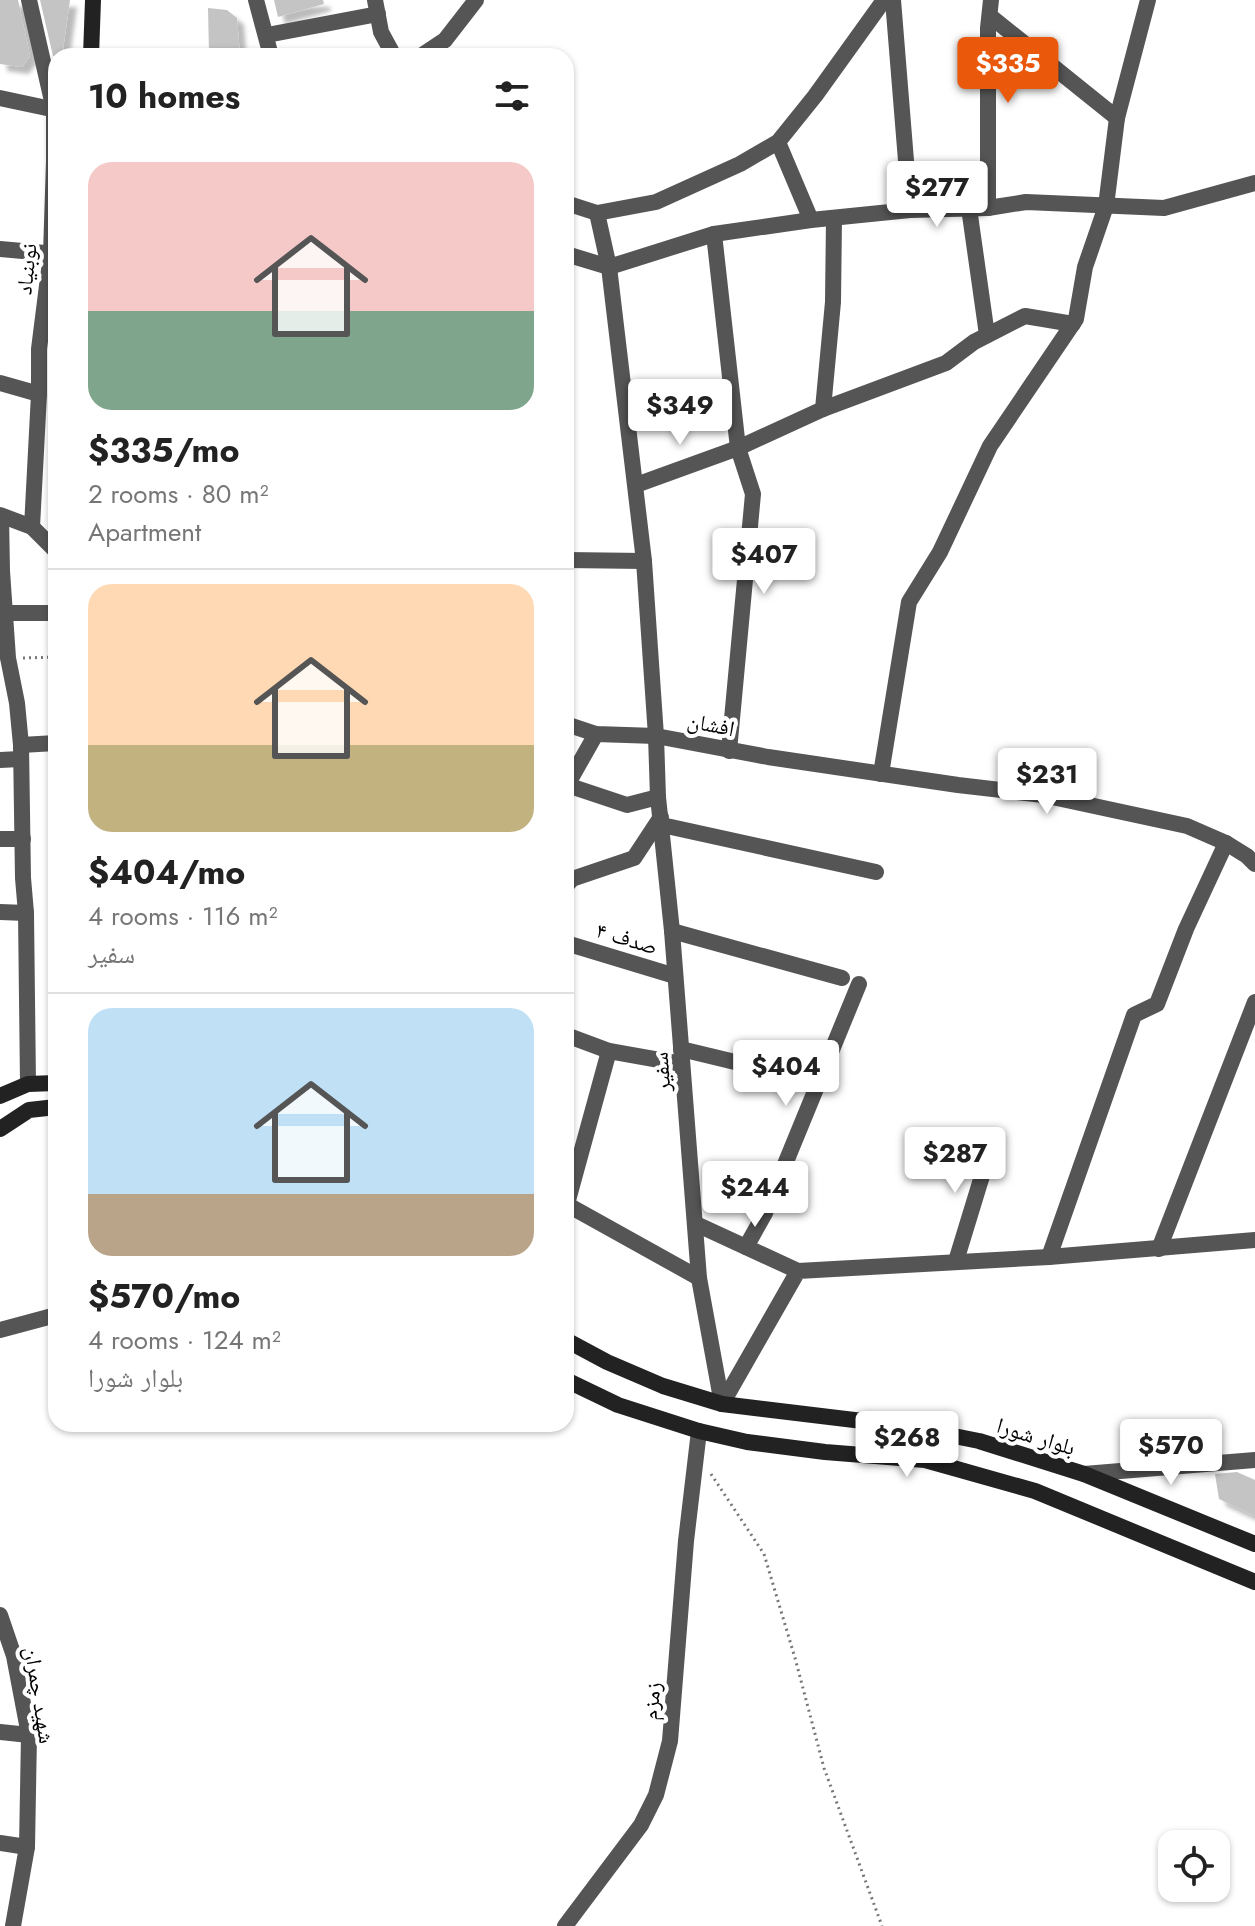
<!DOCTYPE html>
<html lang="en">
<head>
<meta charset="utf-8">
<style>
	:root { --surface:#fff; --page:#f6f6f6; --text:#222; --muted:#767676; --line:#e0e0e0; --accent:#ea580c }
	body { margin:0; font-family:Jost,"Noto Naskh Arabic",sans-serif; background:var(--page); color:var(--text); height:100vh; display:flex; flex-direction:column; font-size:30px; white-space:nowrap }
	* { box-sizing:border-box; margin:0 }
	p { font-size:26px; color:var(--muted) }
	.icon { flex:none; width:44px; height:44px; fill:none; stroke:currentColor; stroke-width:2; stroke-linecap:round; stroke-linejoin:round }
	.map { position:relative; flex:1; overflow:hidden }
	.drawer { position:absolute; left:48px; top:48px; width:526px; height:1384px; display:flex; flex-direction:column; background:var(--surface); border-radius:24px; box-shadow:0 2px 6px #0004 }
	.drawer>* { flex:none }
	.tools { position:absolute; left:1158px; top:1830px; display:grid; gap:16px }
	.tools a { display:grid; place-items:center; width:72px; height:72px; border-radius:16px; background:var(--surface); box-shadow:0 2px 6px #0004; font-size:40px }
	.price { position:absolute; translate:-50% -68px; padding:0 18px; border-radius:8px; background:#fff; color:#222; font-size:26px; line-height:52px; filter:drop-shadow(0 2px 4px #0008) }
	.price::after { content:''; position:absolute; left:50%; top:48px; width:24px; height:18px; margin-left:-12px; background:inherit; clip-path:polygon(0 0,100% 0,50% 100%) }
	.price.active { background:var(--accent); color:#fff }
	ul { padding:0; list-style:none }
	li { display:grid; align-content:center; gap:16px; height:424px; padding:0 40px }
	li+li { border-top:2px solid var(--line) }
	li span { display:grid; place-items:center; height:248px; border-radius:24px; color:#555 }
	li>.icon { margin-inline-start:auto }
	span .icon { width:144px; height:144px; fill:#fffc; stroke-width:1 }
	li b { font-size:34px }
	h2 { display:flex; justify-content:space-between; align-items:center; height:96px; padding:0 40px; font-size:34px }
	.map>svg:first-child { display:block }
	.building { fill:#c4c4c4; filter:url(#shadow) }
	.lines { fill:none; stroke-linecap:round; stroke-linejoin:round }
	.path { stroke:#777; stroke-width:3; stroke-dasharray:2 4; stroke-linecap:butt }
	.street { stroke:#555; stroke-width:16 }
	.secondary { stroke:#222; stroke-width:16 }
	.labels { text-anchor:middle; stroke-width:8; stroke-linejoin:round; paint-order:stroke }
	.street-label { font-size:22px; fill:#000; stroke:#fff }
</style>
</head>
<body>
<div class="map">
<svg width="1255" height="1926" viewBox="0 0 1255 1926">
	<defs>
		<filter id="shadow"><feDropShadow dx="7" dy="7" stdDeviation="2" flood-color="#0004"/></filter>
	</defs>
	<rect width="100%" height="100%" fill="#fff"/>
	<!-- building -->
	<g class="building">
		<polygon points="0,0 18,0 30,56 22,67 0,64"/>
		<polygon points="40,0 70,0 62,56 53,56"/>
		<polygon points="274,0 323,0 324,4 278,17"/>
		<polygon points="208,8 227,10 237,18 240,56 209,54"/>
		<polygon points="1237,1472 1255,1480 1255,1516 1219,1499 1215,1474"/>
	</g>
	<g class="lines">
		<!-- path -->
		<g class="path">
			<polyline points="23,658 56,657"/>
			<polyline points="711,1474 764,1554 795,1658 824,1768 882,1926"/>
		</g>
		<!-- street -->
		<g class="street">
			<polyline points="29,0 54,110 54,161 51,254 39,349 39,394 32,527"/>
			<polyline points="256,0 271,56"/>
			<polyline points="375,0 381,32 394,56"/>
			<polyline points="893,0 910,210"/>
			<polyline points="990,16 1117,118"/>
			<polyline points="267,35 378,14"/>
			<polyline points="421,56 445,40 476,0"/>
			<polyline points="0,98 56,110"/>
			<polyline points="778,142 811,220"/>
			<polyline points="566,203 597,213 656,202 740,164 778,142 815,96 884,0"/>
			<polyline points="969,208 987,335"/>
			<polyline points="988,208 988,28 991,0"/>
			<polyline points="597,213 609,267 714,234 811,220 910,210 988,208 1026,202 1164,208 1255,183"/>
			<polyline points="714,234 738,448 823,409 833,302 834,218"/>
			<polyline points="0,249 56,254"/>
			<polyline points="566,254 609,267 644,561 656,736 658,797 672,931 699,1278 722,1404"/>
			<polyline points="0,383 39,394"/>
			<polyline points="823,409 946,363 974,342 1025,316 1073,324"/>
			<polyline points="636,485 738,448 753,494 729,751"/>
			<polyline points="0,515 32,527 56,551"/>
			<polyline points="1,516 2,571 8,658 17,703 21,745 23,878 26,913 28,1084"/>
			<polyline points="566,560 644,561"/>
			<polyline points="5,613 56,613"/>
			<polyline points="566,724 596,734 656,736 768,757 958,785 1043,795 1187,826 1226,843 1247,856 1255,864"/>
			<polyline points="21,745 56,743"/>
			<polyline points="0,760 20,759"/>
			<polyline points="881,774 909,602 940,552 990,446 1076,319 1085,267 1106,206 1117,118 1148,0"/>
			<polyline points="567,785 627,805 658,797"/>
			<polyline points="566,787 596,734"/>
			<polyline points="662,825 876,872"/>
			<polyline points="0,839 23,839"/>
			<polyline points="566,886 572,879 634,858 661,817"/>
			<polyline points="0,912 26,913"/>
			<polyline points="672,931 842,978"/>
			<polyline points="566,943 675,976"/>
			<polyline points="566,1035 609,1051 682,1064"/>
			<polyline points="681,1049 818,1082"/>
			<polyline points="566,1204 699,1278"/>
			<polyline points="567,1204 609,1051"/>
			<polyline points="696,1224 798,1271"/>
			<polyline points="746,1247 765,1213 859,984"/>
			<polyline points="1159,1249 1255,1002"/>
			<polyline points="1049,1257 1134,1015 1157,1004 1186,929 1226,843"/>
			<polyline points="956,1261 993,1140"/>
			<polyline points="0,1330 56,1315"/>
			<polyline points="722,1404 798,1271 1049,1257 1255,1240"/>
			<polyline points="1084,1474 1255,1460"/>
			<polyline points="0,1615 14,1656 29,1735 27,1847 13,1926"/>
			<polyline points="0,1732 29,1735"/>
			<polyline points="0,1843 27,1847"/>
			<polyline points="565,1926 641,1825 656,1795 670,1741 686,1541 699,1431"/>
		</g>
		<!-- secondary -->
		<g class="secondary">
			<polyline points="91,56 93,0"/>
			<polyline points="0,1096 28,1084 56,1083"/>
			<polyline points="0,1129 29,1110 56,1107"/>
			<polyline points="566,1340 607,1362 663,1386 722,1404 904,1426 979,1441 1084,1474 1255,1544"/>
			<polyline points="566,1380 618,1405 699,1431 747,1442 825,1452 925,1460 1035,1491 1255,1582"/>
		</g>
	</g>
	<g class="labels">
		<!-- street labels -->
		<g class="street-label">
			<text transform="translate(26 269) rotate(-84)" y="8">نوبنیاد</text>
			<text transform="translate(711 724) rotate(11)" y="8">افشان</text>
			<text transform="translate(627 938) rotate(17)" y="8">صدف ۴</text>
			<text transform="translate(661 1072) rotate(-94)" y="8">سفیر</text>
			<text transform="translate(1036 1436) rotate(17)" y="8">بلوار شورا</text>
			<text transform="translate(40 1695) rotate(81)" y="8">شهید چمران</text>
			<text transform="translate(651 1701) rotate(-85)" y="8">زمزم</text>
		</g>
	</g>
</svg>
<div class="tools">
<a><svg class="icon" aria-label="locate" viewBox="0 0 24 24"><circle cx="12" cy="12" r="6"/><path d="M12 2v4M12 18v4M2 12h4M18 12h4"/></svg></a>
</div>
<b class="price active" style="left:1008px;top:105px">$335</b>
<b class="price" style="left:937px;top:229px">$277</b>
<b class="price" style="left:680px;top:447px">$349</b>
<b class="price" style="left:764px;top:596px">$407</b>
<b class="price" style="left:1047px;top:816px">$231</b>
<b class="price" style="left:786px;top:1108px">$404</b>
<b class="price" style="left:955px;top:1195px">$287</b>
<b class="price" style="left:755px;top:1229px">$244</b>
<b class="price" style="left:907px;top:1479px">$268</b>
<b class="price" style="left:1171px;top:1487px">$570</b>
<section class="drawer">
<h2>10 homes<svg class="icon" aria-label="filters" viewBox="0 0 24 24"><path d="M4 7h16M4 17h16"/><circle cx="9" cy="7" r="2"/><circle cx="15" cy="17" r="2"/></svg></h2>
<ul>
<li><span style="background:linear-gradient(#f6c9c9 60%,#7fa58c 0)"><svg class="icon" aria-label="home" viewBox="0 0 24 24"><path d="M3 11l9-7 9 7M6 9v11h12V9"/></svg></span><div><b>$335/mo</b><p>2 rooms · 80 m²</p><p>Apartment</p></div></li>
<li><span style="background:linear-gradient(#ffd9b3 65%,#c2b280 0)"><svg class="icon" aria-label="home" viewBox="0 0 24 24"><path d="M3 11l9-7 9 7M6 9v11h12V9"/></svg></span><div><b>$404/mo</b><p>4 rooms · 116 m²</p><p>سفیر</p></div></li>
<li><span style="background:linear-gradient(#bfe0f5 75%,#b9a48a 0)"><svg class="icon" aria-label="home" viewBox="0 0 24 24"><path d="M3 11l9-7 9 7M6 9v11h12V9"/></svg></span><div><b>$570/mo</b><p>4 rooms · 124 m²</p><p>بلوار شورا</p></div></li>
</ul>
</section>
</div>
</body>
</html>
